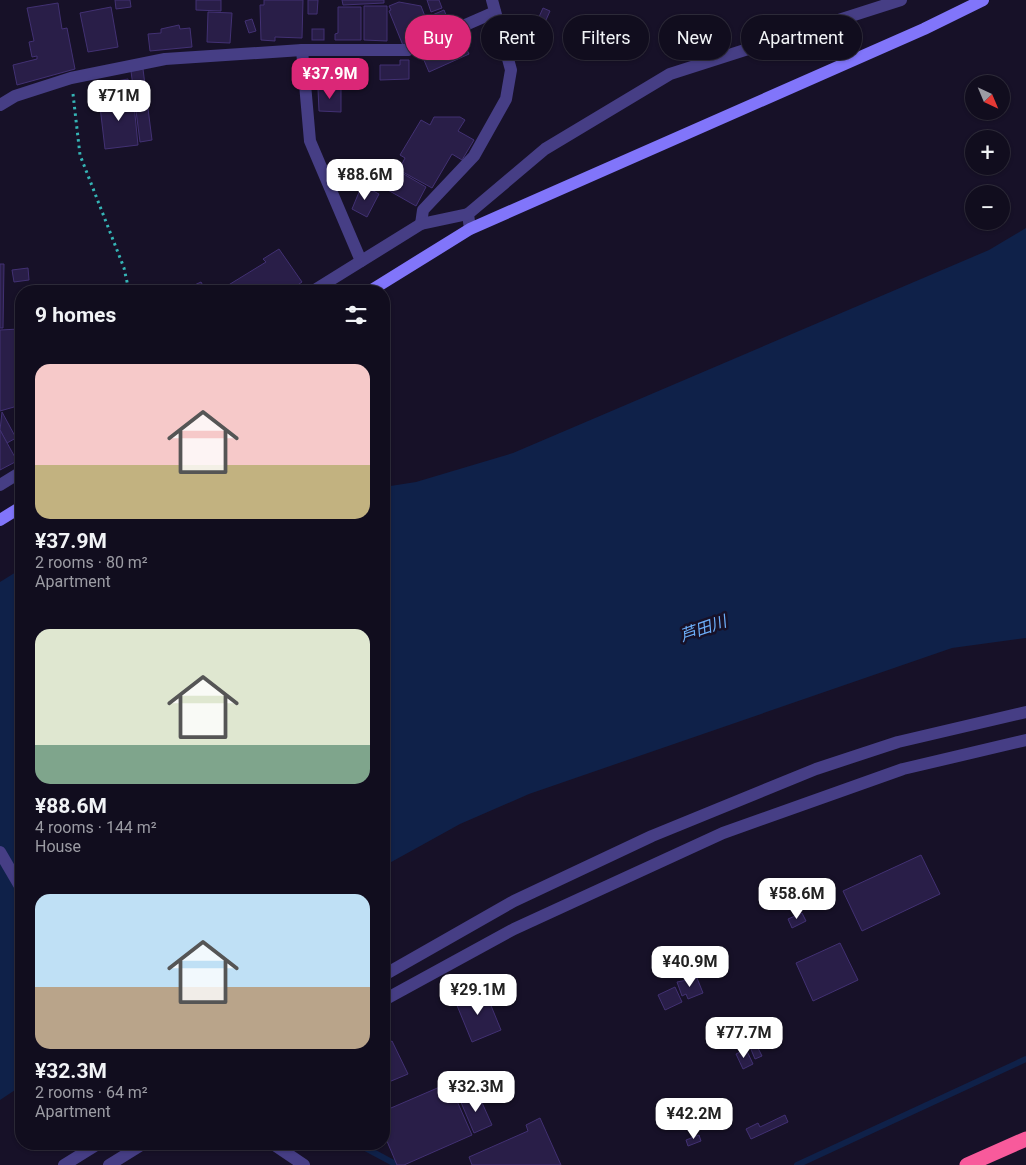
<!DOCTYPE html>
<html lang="en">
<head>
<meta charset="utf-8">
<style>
	:root { --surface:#110d1e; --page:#1e1b2b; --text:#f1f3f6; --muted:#9c9ca4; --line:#302d3c; --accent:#db2777 }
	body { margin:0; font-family:Roboto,"Noto Sans JP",sans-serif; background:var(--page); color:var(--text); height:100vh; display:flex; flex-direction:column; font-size:19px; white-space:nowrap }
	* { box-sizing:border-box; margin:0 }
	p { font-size:16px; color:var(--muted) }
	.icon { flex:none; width:28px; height:28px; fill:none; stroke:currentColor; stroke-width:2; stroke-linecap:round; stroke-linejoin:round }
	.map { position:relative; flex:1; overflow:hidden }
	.sheet { position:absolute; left:15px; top:285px; width:375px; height:865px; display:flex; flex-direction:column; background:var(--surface); border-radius:20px; box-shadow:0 1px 4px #0004,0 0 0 1px var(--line) }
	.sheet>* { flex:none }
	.top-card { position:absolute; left:405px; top:15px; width:475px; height:45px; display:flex; gap:10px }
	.needle { width:32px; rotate:136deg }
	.controls { position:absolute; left:965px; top:75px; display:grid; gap:10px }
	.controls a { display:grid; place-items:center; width:45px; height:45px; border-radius:50%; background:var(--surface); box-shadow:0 1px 4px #0004,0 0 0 1px var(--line); font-size:25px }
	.price { position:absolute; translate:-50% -42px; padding:0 11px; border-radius:10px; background:#fff; color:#222; font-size:16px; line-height:32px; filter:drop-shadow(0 1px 2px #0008) }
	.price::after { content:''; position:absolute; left:50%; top:30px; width:15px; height:11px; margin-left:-8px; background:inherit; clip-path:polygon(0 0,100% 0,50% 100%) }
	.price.active { background:var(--accent); color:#fff }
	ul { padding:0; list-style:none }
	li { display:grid; align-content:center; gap:10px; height:265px; padding:0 20px }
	li span { display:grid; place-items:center; height:155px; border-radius:15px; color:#555 }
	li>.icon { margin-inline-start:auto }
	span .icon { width:90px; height:90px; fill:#fffc; stroke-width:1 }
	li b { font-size:21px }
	h2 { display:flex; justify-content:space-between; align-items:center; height:60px; padding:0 20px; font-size:21px }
	.tag { padding:0 18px; border-radius:22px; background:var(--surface); box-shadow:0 1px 4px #0004,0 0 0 1px var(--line); font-size:18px; line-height:45px }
	.tag.active { background:var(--accent); color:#fff }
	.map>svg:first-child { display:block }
	.water { fill:#0f2149 }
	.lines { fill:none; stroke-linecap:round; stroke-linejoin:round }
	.stream { stroke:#0f2149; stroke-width:6 }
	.building { fill:#291e48; stroke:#423173 }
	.path { stroke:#35b5b6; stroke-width:3; stroke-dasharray:2.5 4; stroke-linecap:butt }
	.street { stroke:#463e85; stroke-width:12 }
	.secondary { stroke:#8175fa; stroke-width:12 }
	.highway { stroke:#f85a9b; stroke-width:15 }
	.labels { text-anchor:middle; stroke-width:5; stroke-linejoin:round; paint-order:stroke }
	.water-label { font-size:16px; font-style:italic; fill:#6caef9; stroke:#171128 }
</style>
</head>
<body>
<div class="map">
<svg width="1026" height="1165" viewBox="0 0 1026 1165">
	<rect width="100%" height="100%" fill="#171128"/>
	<!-- water -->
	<g class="water">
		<polygon points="1026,228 1026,638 952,648 529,794 460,824 384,866 384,487 416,482 513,453 989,250"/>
		<polygon points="21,569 21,1086 0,1100 0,582"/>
	</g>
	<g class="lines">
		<!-- stream -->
		<g class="stream">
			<polyline points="358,1144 397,1165"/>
			<polyline points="797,1165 1026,1059"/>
		</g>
	</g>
	<!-- building -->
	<g class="building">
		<polygon points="115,0 130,0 131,7 116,9"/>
		<polygon points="196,0 221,0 221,11 196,10"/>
		<polygon points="264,0 303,0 302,38 275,37 275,41 261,40 260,5 264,5"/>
		<polygon points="308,0 318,0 317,14 308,14"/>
		<polygon points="342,0 384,0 384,3 343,5"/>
		<polygon points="427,0 439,0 442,8 431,12"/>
		<polygon points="399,2 421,6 433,37 404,48 389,11 391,10 389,6"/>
		<polygon points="58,3 62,29 67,28 75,69 17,85 13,65 37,59 37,56 32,57 29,42 34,41 27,8"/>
		<polygon points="364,6 387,6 387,41 364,40"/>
		<polygon points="111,7 118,47 88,52 80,13"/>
		<polygon points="338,7 361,7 361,40 335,40 335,34 338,33"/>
		<polygon points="543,8 550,11 546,20 539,17"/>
		<polygon points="444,10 451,27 437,33 430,16"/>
		<polygon points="208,12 232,13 230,43 207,42"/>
		<polygon points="252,19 256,31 249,33 245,21"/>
		<polygon points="179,25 180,29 190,28 192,47 150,51 148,34 161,33 161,29"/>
		<rect x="312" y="29" width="12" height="11"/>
		<polygon points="453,39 455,43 462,40 469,54 429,72 421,53"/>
		<polygon points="355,60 355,84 327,85 326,61"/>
		<polygon points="400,60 409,60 409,79 380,80 380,65 400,65"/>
		<polygon points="143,69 152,140 140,142 131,71"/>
		<polygon points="128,79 130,91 101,97 99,84"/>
		<polygon points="318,89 341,89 341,112 319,111"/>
		<polygon points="133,95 138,145 105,149 99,98"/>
		<polygon points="434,117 460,117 465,120 458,131 474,140 462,160 452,154 432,188 399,170 405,158 400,155 421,120 430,125"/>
		<polygon points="383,162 426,187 416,206 372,181"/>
		<polygon points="362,185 379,194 367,217 352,209"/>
		<polygon points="279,249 302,282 289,291 223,291 222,289 266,262 263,259"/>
		<polygon points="0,264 4,264 3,328 0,328"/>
		<polygon points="28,268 29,280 14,282 12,270"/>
		<polygon points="201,282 206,291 178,291 188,287 188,288"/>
		<polygon points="19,329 21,405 0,411 0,330"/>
		<polygon points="2,412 16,438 7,443 0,430"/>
		<polygon points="0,430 17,461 0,470"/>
		<polygon points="921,855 940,894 862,931 843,891"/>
		<polygon points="802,913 806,921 792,928 788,919"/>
		<polygon points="840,943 858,980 813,1001 796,963"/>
		<polygon points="697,978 703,993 688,999 686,994 682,996 677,982"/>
		<polygon points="675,987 682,1002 665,1010 658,995"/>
		<polygon points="485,991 501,1030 472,1042 456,1003"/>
		<polygon points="392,1041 408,1074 384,1084 384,1045"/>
		<polygon points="756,1044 762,1056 755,1059 750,1047"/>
		<polygon points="746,1049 753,1064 743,1069 736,1054"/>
		<polygon points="479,1076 483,1086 467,1093 463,1082"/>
		<polygon points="449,1083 472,1135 404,1165 397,1165 384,1134 384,1111"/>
		<polygon points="471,1095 472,1098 479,1096 492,1125 474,1133 460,1100"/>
		<polygon points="785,1115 788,1122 751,1139 746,1129 758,1123 760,1127"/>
		<polygon points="540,1118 561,1165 472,1165 469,1157 528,1131 526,1125"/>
		<polygon points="699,1135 701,1141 688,1146 686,1140"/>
	</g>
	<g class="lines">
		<!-- path -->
		<polyline class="path" points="73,94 80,155 124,268 129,291"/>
		<!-- street -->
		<g class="street">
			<polyline points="302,50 310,141 361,261"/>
			<polyline points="0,105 15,96 71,78 165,59 302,50 408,50 495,12"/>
			<polyline points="421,224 423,210 474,156 506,99 511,70 492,0"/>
			<polyline points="470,229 468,214 545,149 670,74 901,0"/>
			<polyline points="313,291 421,224 468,214"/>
			<polyline points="0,485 21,472"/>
			<polyline points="0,852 21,888"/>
			<polyline points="384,975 514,901 652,836 816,769 898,742 1026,712"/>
			<polyline points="384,1000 514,929 723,833 903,769 1026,740"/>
			<polyline points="273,1144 304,1165"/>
			<polyline points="64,1165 98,1144"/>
			<polyline points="109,1165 143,1144"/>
		</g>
		<!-- secondary -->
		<g class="secondary">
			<polyline points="370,291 470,229 924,29 983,0"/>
			<polyline points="0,520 21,507"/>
		</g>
		<!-- highway -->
		<polyline class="highway" points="967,1165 1026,1139"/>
	</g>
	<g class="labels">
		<!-- water labels -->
		<g class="water-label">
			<text transform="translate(703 628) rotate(-19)" y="6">芦田川</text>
		</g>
	</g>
</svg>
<div class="controls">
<a><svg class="needle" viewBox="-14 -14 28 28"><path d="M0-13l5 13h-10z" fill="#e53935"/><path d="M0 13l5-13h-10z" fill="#9c9ca4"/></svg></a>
<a>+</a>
<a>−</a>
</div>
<b class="price active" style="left:330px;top:100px">¥37.9M</b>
<b class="price" style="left:119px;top:122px">¥71M</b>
<b class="price" style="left:365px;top:201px">¥88.6M</b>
<b class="price" style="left:797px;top:920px">¥58.6M</b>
<b class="price" style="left:690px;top:988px">¥40.9M</b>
<b class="price" style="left:478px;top:1016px">¥29.1M</b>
<b class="price" style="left:744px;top:1059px">¥77.7M</b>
<b class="price" style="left:476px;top:1113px">¥32.3M</b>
<b class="price" style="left:694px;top:1140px">¥42.2M</b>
<div class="top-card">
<a class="tag active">Buy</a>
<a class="tag">Rent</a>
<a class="tag">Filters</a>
<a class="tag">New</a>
<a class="tag">Apartment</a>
</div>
<section class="sheet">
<h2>9 homes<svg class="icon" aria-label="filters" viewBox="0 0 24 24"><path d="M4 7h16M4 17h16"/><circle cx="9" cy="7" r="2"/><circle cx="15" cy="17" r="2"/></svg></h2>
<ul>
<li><span style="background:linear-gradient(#f6c9c9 65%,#c2b280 0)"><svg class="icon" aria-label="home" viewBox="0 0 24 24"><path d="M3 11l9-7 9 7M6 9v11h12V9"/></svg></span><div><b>¥37.9M</b><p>2 rooms · 80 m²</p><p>Apartment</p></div></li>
<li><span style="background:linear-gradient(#dfe7d0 75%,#7fa58c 0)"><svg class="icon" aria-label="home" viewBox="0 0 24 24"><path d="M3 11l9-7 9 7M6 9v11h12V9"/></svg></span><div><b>¥88.6M</b><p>4 rooms · 144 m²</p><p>House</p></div></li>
<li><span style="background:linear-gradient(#bfe0f5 60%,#b9a48a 0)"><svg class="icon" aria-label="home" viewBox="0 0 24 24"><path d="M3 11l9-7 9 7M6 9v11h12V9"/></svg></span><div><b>¥32.3M</b><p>2 rooms · 64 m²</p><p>Apartment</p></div></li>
</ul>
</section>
</div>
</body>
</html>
